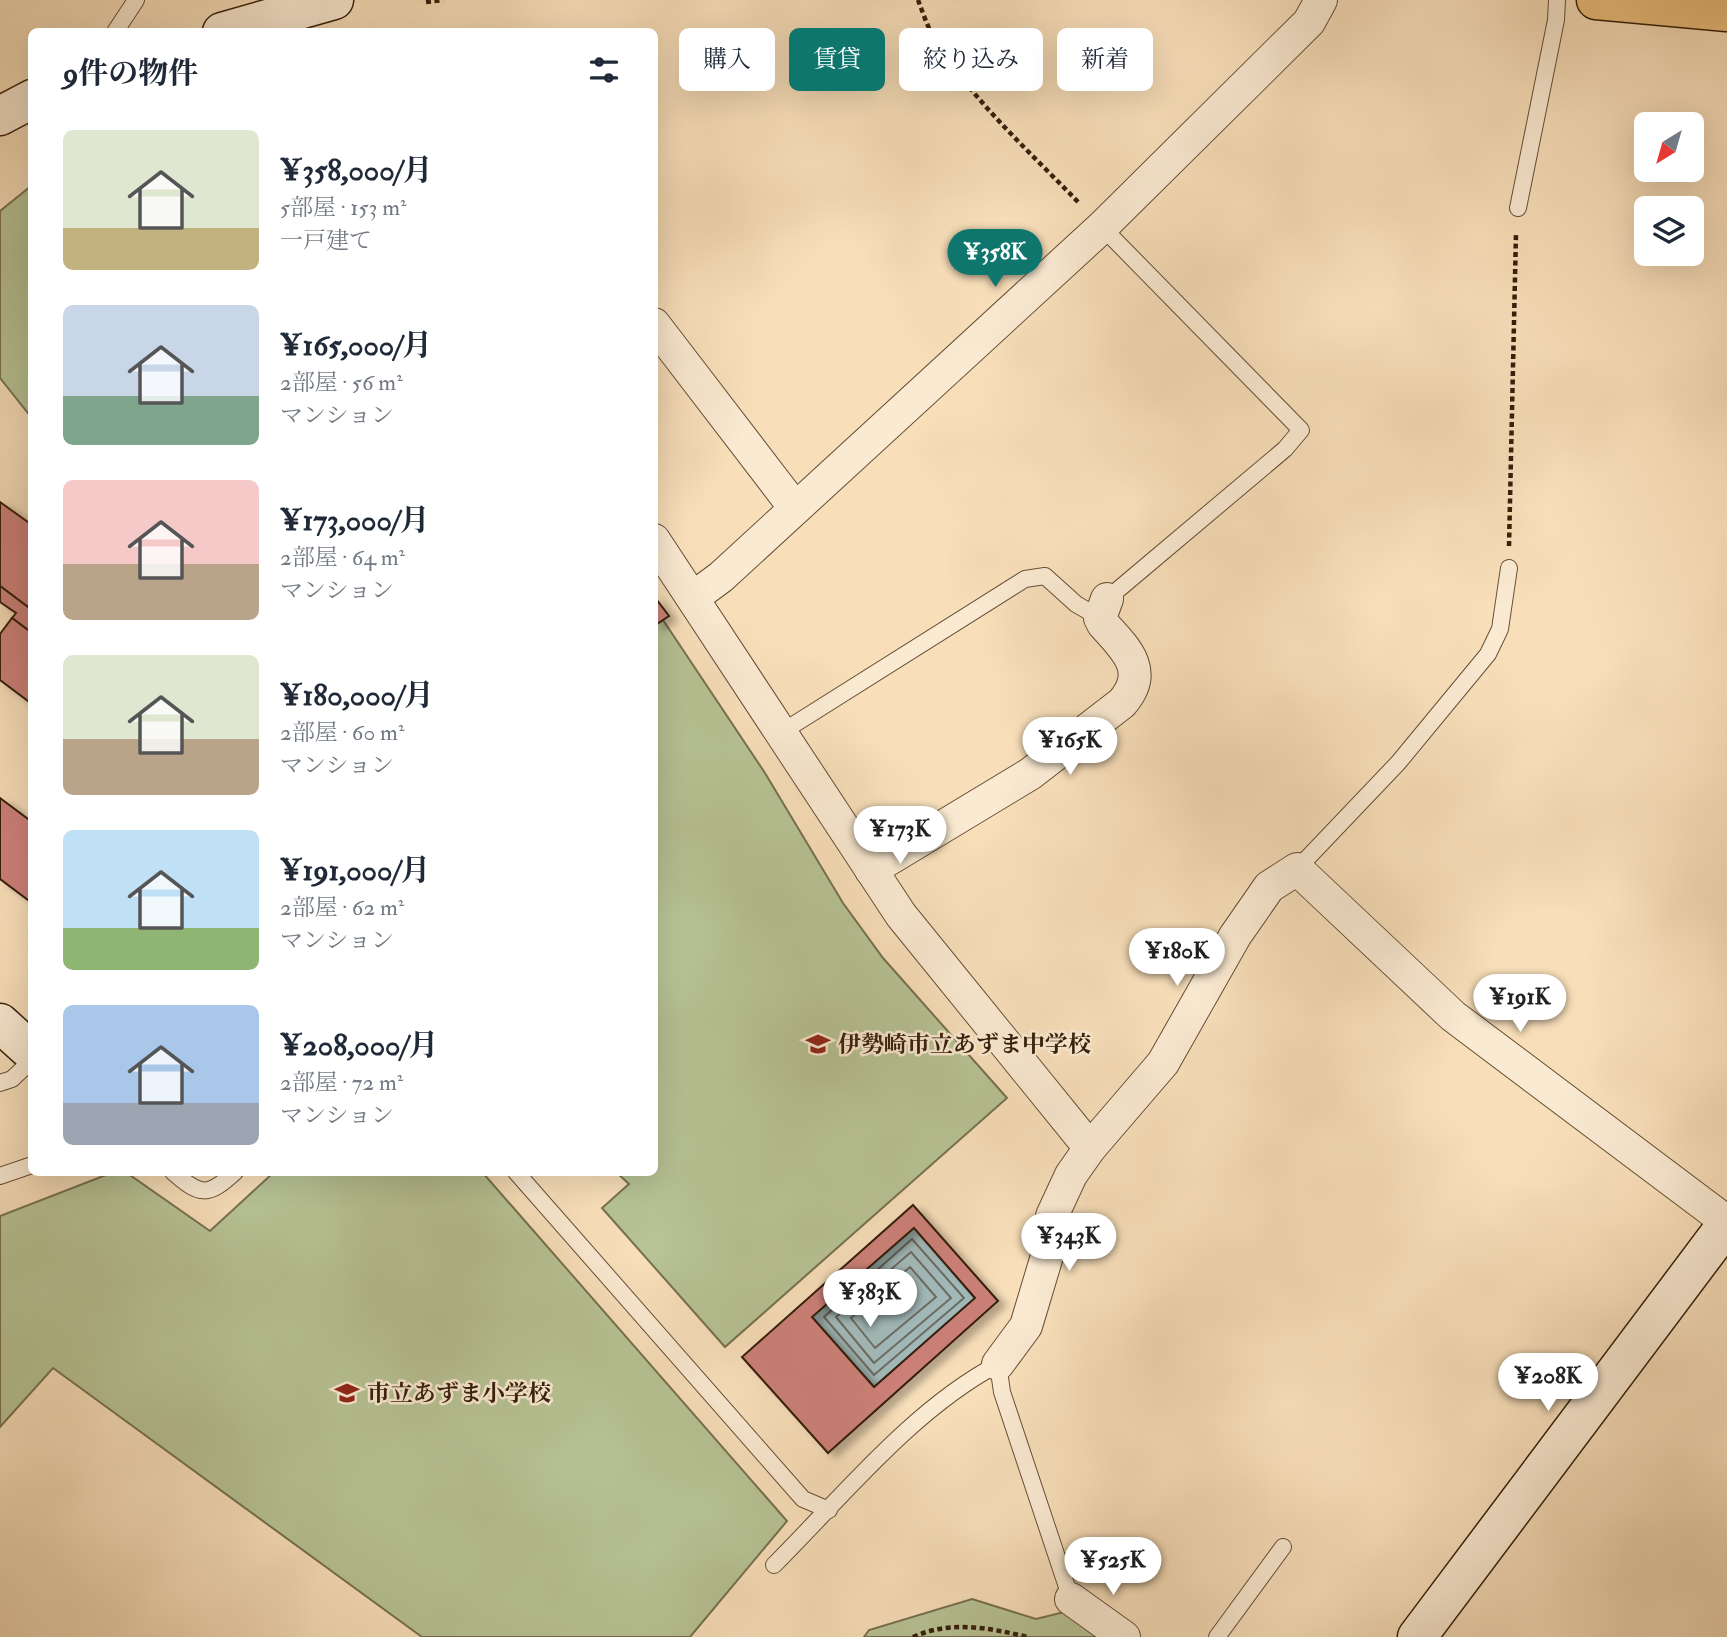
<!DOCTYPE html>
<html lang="ja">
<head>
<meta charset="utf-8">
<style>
	:root { --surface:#fff; --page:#f6f6f7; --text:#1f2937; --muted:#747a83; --accent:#0f766e }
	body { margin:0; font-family:"IM FELL Double Pica","Noto Serif JP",serif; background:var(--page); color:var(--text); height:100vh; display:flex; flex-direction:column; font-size:26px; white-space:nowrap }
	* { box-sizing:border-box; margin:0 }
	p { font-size:23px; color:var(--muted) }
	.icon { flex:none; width:38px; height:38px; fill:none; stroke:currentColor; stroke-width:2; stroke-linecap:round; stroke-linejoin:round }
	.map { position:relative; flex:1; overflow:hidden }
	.side { position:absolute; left:28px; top:28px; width:630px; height:1148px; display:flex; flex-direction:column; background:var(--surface); border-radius:10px; box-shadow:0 7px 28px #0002 }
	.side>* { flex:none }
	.guide { position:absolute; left:679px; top:28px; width:665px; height:63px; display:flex; gap:14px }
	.needle { width:46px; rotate:217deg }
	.buttons { position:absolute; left:1634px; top:112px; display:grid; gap:14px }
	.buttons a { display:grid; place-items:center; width:70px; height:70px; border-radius:10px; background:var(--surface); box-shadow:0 7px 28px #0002; font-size:35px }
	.price { position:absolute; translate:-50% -60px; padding:0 16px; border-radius:24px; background:#fff; color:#222; font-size:23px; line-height:46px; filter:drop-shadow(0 2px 4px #0008) }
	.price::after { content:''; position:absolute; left:50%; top:42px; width:21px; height:16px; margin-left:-10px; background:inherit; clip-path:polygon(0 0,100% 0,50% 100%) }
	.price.active { background:var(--accent); color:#fff }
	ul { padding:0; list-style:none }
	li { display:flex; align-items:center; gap:21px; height:175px; padding:0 35px }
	li span { display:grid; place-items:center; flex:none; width:196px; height:140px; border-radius:10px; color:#555 }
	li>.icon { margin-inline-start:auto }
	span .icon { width:84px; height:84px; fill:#fffc; stroke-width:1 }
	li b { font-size:30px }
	h2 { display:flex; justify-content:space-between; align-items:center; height:84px; padding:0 35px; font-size:30px }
	.tag { padding:0 24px; border-radius:10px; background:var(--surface); box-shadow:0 7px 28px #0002; font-size:24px; line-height:63px }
	.tag.active { background:var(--accent); color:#fff }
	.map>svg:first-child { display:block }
	.green { fill:#b7c395; stroke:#767050; stroke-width:2 }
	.water { fill:#a2babb; stroke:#767c74; stroke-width:2 }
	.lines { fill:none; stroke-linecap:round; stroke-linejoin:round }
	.shore { stroke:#6c6c62; stroke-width:2 }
	.building { fill:#cc8078; stroke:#351e0a; stroke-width:2; fill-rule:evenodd; filter:url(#shadow) }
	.lane-casing { stroke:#664e36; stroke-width:18 }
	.street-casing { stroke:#664e36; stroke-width:34 }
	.secondary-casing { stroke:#351e0a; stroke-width:41 }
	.primary-casing { stroke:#351e0a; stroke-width:41 }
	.path { stroke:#351e0a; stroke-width:4.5; stroke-dasharray:5 3.5; stroke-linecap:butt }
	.lane { stroke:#faead2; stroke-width:16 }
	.street { stroke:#faead2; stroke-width:32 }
	.secondary { stroke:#faead2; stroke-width:38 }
	.primary { stroke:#ecc07d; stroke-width:38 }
	.labels { text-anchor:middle; stroke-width:5; stroke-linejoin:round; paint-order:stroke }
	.poi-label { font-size:23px; font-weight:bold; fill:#351e0a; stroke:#faead2; text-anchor:start }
</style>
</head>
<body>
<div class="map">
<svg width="1727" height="1637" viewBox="0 0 1727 1637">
	<defs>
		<filter id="shadow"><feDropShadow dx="8" dy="4.5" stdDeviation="3.5" flood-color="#0004"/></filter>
	</defs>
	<rect width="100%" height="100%" fill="#f8dfba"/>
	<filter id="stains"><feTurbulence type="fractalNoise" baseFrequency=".00286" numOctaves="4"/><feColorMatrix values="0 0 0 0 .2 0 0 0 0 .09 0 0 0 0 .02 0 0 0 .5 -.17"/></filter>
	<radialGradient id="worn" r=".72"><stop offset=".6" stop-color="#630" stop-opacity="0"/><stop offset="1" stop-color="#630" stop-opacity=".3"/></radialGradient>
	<!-- green -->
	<g class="green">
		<polygon points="31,186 31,417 0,378 0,211"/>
		<polygon points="663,620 765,773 843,903 883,958 1007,1098 725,1347 602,1208 629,1184 617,1173 654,1172 654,626"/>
		<polygon points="111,1173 127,1173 210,1231 273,1173 483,1173 787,1521 690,1637 422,1637 53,1368 0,1427 0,1216"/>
		<polygon points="972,1599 1036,1619 1064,1612 1099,1637 864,1637 869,1630"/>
	</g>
	<!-- water -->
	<polygon class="water" points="914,1228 975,1298 874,1387 812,1317"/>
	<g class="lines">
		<!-- shore -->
		<g class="shore">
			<polygon points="912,1239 964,1298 874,1375 824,1317"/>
			<polygon points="911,1252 951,1298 874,1363 836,1317"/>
			<polygon points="910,1267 936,1297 875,1348 851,1318"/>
		</g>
	</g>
	<!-- building -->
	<g class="building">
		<polygon points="0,502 32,525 32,610 0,586"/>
		<polygon points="0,586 32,610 32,633 12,618 16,613 0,602"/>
		<polygon points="654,596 669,616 654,626"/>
		<polygon points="12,618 32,633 32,704 0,680 0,634"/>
		<polygon points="0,798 32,822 32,903 0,879"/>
		<path d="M913 1205 998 1301 828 1453 742 1357ZM914 1228 975 1298 874 1387 812 1317Z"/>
	</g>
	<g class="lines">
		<!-- lane casing -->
		<g class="lane-casing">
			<g id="lane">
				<polyline points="115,32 136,0"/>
				<polyline points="1518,208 1556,20 1557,0"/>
				<polyline points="1102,227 1301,430 1285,449 1107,599"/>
				<polyline points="782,732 1025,579 1045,576 1076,604 1100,618"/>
				<polyline points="1297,869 1398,763 1488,654 1500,629 1509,568"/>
				<polyline points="0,1083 12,1079 32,1060"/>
				<path d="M173 1172C200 1196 208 1197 235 1172"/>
				<polyline points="516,1172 803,1499 829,1510"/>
				<polyline points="0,1176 32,1165"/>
				<path d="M774 1565C843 1496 913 1409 998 1364L1002 1392 1071 1599"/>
				<polyline points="1217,1637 1283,1547"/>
			</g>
		</g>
		<!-- street casing -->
		<g class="street-casing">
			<g id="street">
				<polyline points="654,324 795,508"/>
				<polyline points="654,540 901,915 1090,1148"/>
				<polyline points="694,597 721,577 1102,227 1309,22 1321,0"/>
				<path d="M871 870 1030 774 1122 703C1150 671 1126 649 1103 624L1100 618 1107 599"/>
				<polyline points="998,1364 1026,1326 1047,1256 1052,1216 1071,1175 1090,1148 1163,1063 1235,936 1269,887 1297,869 1453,1016 1727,1222"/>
				<polyline points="1071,1599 1124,1637"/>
			</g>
		</g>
		<!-- secondary casing -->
		<g class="secondary-casing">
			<g id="secondary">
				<polyline points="222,32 334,0"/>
				<polyline points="0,116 32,99"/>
				<polyline points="0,1023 32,1052"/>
				<polyline points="1417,1637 1727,1224"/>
			</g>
		</g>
		<!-- primary casing -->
		<g class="primary-casing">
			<polyline id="primary" points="1596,0 1727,12"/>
		</g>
		<!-- path -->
		<g class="path">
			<path d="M918 0C923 13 928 28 935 40 973 101 1030 152 1079 203"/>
			<polyline points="426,2 443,0"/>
			<polyline points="1509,546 1516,233"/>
			<path d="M913 1637C951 1620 989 1628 1028 1637"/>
		</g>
		<!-- lane -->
		<use href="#lane" class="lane"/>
		<!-- street -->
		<use href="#street" class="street"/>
		<!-- secondary -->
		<use href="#secondary" class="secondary"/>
		<!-- primary -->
		<use href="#primary" class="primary"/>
	</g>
	<!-- icons -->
	<defs>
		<g id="school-bare" transform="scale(1.89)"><path d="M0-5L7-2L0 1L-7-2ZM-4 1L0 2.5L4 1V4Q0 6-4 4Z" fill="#8f2418" stroke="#faead2" stroke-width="2.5" paint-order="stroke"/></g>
	</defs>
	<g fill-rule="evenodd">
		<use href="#school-bare" x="818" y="1044"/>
		<use href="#school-bare" x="347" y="1393"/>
	</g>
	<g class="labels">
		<!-- poi labels -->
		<g class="poi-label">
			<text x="838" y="1052">伊勢崎市立あずま中学校</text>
			<text x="367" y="1401">市立あずま小学校</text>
		</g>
	</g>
	<rect width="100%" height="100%" filter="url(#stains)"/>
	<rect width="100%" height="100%" fill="url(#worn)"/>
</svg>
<div class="buttons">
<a><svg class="needle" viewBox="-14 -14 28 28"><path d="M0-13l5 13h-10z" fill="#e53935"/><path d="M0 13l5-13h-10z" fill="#747a83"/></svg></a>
<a><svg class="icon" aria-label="layers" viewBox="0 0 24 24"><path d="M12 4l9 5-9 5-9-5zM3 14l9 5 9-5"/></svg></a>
</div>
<b class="price active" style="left:995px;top:289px">¥358K</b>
<b class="price" style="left:1070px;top:777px">¥165K</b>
<b class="price" style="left:900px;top:866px">¥173K</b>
<b class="price" style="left:1177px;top:988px">¥180K</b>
<b class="price" style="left:1520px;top:1034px">¥191K</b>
<b class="price" style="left:1069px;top:1273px">¥343K</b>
<b class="price" style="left:870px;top:1329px">¥383K</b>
<b class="price" style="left:1548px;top:1413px">¥208K</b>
<b class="price" style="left:1113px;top:1597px">¥525K</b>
<div class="guide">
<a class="tag">購入</a>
<a class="tag active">賃貸</a>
<a class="tag">絞り込み</a>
<a class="tag">新着</a>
</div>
<section class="side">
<h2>9件の物件<svg class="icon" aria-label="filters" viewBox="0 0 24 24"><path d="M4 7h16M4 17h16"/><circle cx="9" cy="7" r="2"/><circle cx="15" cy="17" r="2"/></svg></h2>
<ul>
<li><span style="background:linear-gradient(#dfe7d0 70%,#c2b280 0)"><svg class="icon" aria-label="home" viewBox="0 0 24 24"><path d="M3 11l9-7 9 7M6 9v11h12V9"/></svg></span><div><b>¥358,000/月</b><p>5部屋 · 153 m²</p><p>一戸建て</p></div></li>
<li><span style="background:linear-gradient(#c9d6e8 65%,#7fa58c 0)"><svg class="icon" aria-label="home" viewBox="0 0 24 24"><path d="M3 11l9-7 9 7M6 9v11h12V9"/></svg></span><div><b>¥165,000/月</b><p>2部屋 · 56 m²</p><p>マンション</p></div></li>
<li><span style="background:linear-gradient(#f6c9c9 60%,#b9a48a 0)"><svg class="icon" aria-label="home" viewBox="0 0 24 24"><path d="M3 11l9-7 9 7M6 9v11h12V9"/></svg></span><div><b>¥173,000/月</b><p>2部屋 · 64 m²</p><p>マンション</p></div></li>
<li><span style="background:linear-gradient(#dfe7d0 60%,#b9a48a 0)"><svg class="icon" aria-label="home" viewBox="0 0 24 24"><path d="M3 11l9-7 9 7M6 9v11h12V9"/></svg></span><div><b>¥180,000/月</b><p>2部屋 · 60 m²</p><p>マンション</p></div></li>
<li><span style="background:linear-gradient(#bfe0f5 70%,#8fb573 0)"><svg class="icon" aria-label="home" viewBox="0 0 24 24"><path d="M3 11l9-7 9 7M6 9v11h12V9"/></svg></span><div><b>¥191,000/月</b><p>2部屋 · 62 m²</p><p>マンション</p></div></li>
<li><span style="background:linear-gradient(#a9c7e8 70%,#9aa5b1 0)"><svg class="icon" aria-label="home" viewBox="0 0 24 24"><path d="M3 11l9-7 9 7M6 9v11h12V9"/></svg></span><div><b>¥208,000/月</b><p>2部屋 · 72 m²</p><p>マンション</p></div></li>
</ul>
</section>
</div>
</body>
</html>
